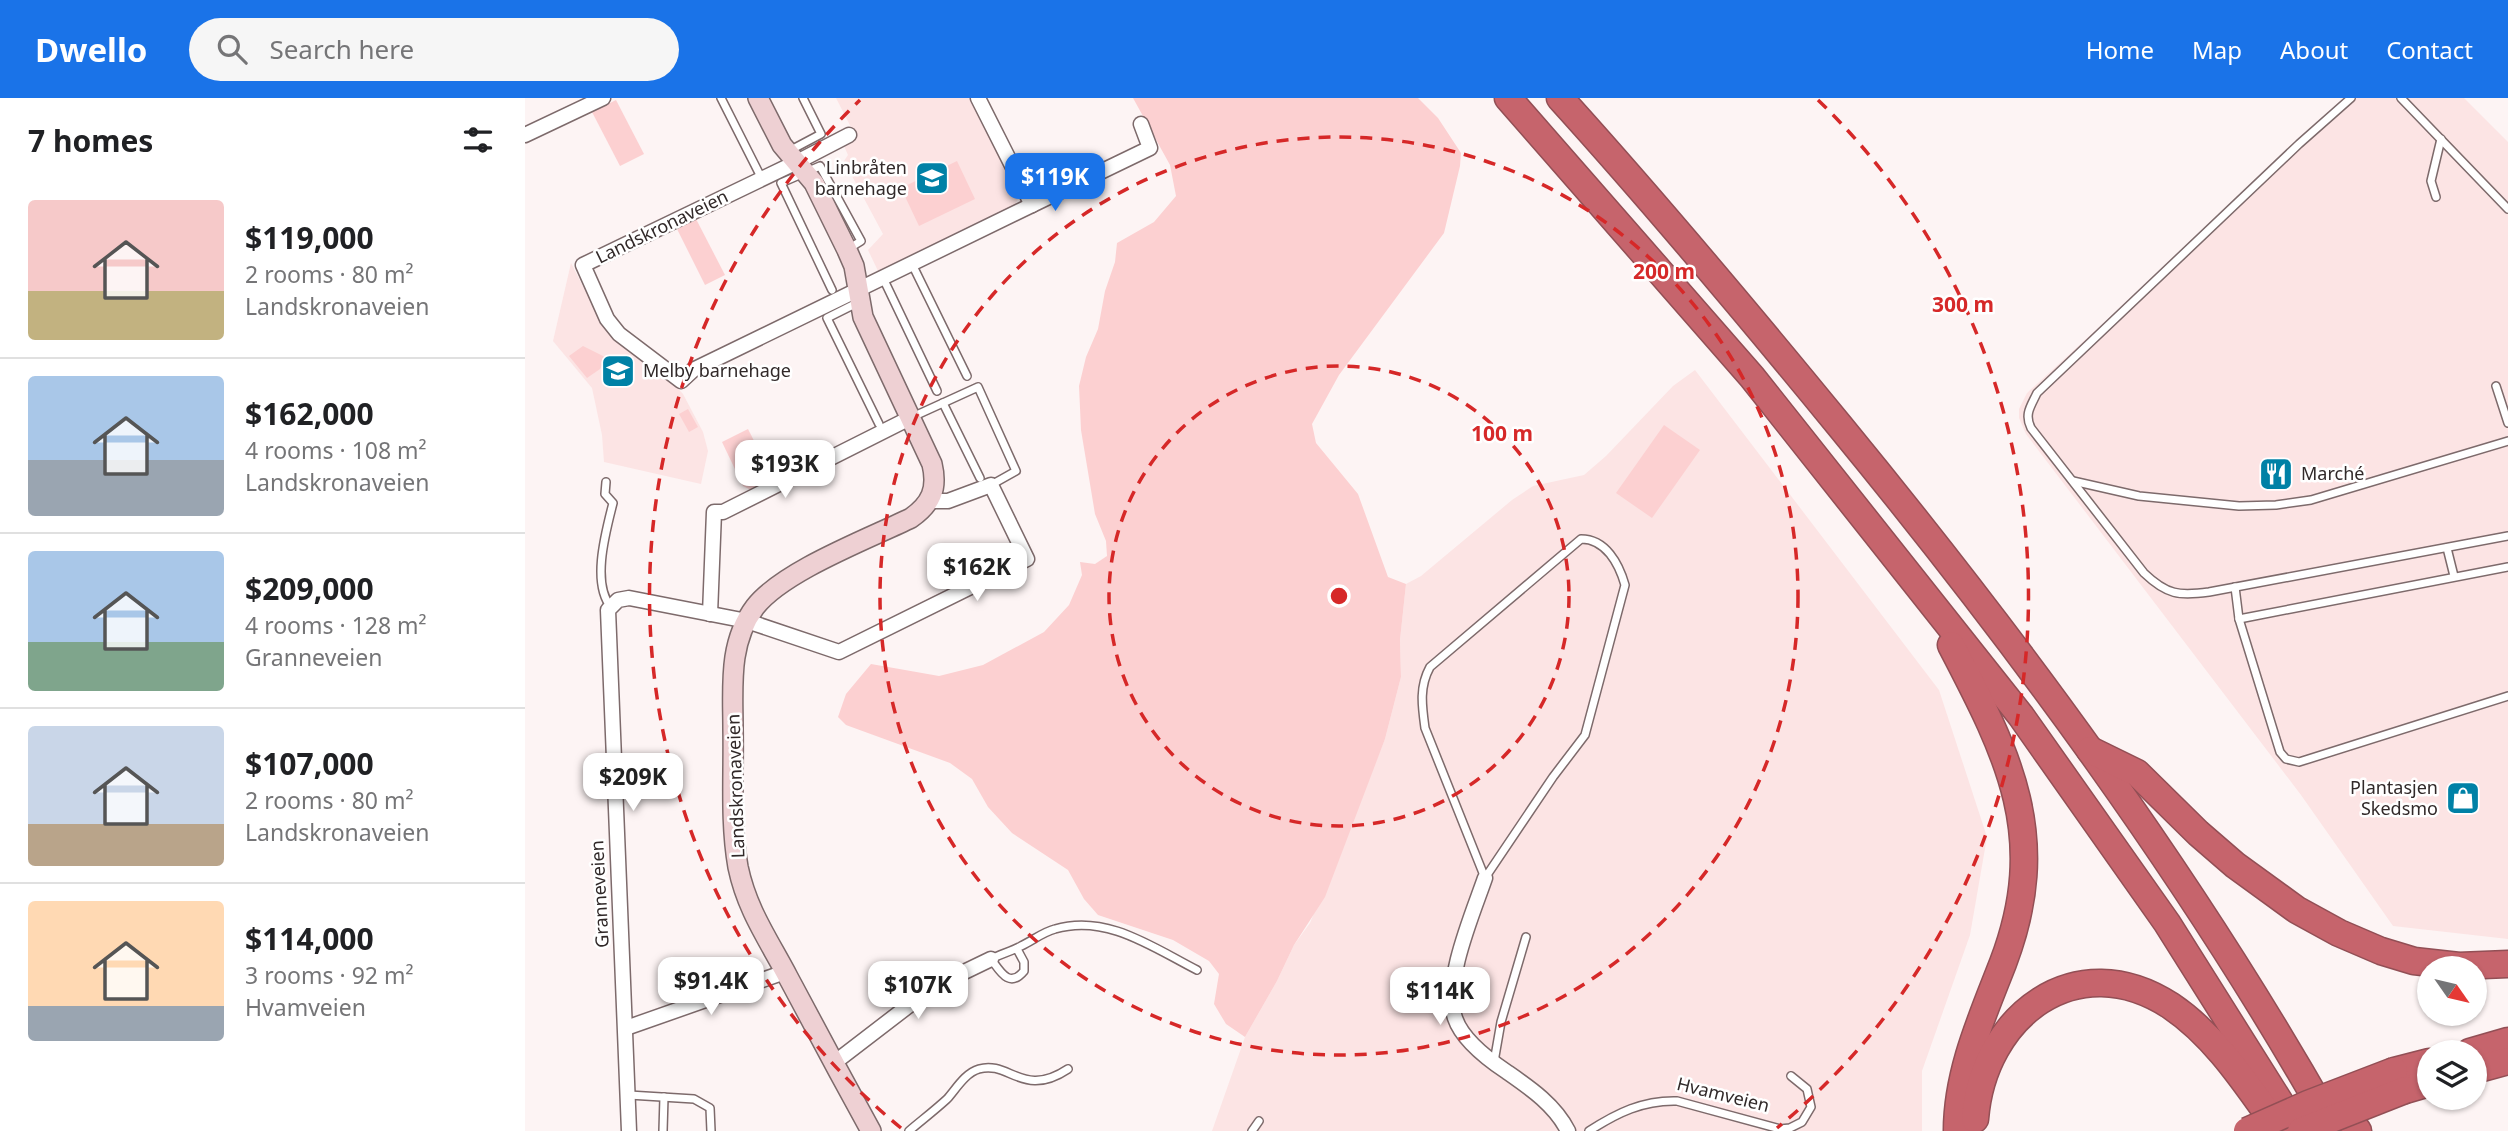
<!DOCTYPE html>
<html lang="en">
<head>
<meta charset="utf-8">
<style>
	:root { --surface:#fff; --page:#f6f6f6; --text:#202124; --muted:#757577; --line:#e0e0e0; --accent:#1a73e8 }
	body { margin:0; font-family:"Noto Sans",sans-serif; background:var(--page); color:var(--text); height:100vh; display:flex; flex-direction:column; font-size:26px; white-space:nowrap }
	* { box-sizing:border-box; margin:0 }
	p { font-size:23px; color:var(--muted) }
	.icon { flex:none; width:38px; height:38px; fill:none; stroke:currentColor; stroke-width:2; stroke-linecap:round; stroke-linejoin:round }
	.map { position:relative; flex:1; overflow:hidden }
	.sheet { display:flex; flex-direction:column; background:var(--surface); width:525px }
	.sheet>* { flex:none }
	.needle { width:46px; rotate:124deg }
	.controls { position:absolute; left:1892px; top:858px; display:grid; gap:14px }
	.controls a { display:grid; place-items:center; width:70px; height:70px; border-radius:50%; background:var(--surface); box-shadow:0 2px 5px #0004; font-size:35px }
	.price { position:absolute; translate:-50% -60px; padding:0 16px; border-radius:14px; background:#fff; color:#222; font-size:23px; line-height:46px; filter:drop-shadow(0 2px 4px #0008) }
	.price::after { content:''; position:absolute; left:50%; top:42px; width:21px; height:16px; margin-left:-10px; background:inherit; clip-path:polygon(0 0,100% 0,50% 100%) }
	.price.current { background:var(--accent); color:#fff }
	ul { padding:0; list-style:none }
	li { display:flex; align-items:center; gap:21px; height:175px; padding:0 28px }
	li+li { border-top:2px solid var(--line) }
	li span { display:grid; place-items:center; flex:none; width:196px; height:140px; border-radius:7px; color:#555 }
	li>.icon { margin-inline-start:auto }
	span .icon { width:84px; height:84px; fill:#fffc; stroke-width:1 }
	li b { font-size:30px }
	h2 { display:flex; justify-content:space-between; align-items:center; height:84px; padding:0 28px; font-size:30px }
	header { display:flex; align-items:center; gap:42px; box-sizing:border-box; height:98px; padding:0 35px; background:var(--accent); color:#fff }
	header strong { font-size:33px }
	nav { display:flex; gap:38px; margin-inline-start:auto; font-size:24px }
	.search { width:490px; height:63px; background:var(--page); display:flex; align-items:center; gap:18px; box-sizing:border-box; padding:0 24px; border-radius:38px; color:var(--muted); font-size:26px }
	main { display:flex; flex:1; min-height:0 }
	.map>svg:first-child { display:block }
	.built { fill:#fce4e4 }
	.green { fill:#fcd0d1 }
	.lines { fill:none; stroke-linecap:round; stroke-linejoin:round }
	.lane-casing { stroke:#7d6a6b; stroke-width:10 }
	.street-casing { stroke:#7d6a6b; stroke-width:17 }
	.secondary-casing { stroke:#7d6a6b; stroke-width:22 }
	.highway-casing { stroke:#924f55; stroke-width:29 }
	.lane { stroke:#fff; stroke-width:7 }
	.street { stroke:#fff; stroke-width:14 }
	.secondary { stroke:#eed0d3; stroke-width:19 }
	.highway { stroke:#c6646c; stroke-width:26 }
	.highway-bridge-casing { stroke:#924f55; stroke-width:29; stroke-linecap:butt }
	.highway-bridge { stroke:#c6646c; stroke-width:26 }
	.ring { fill:none; stroke:#d62828; stroke-width:3.5; stroke-dasharray:12 9 }
	.labels { text-anchor:middle; stroke-width:5; stroke-linejoin:round; paint-order:stroke }
	.poi-label { font-size:18px; fill:#312929; stroke:#fff; text-anchor:end }
	.street-label { font-size:18px; fill:#312929; stroke:#fff }
	.centre { fill:#d62828; stroke:#fff; stroke-width:3.5 }
	.ring-label { font-size:21px; text-anchor:middle; font-weight:bold; fill:#d62828; stroke:#fff; stroke-width:5; stroke-linejoin:round; paint-order:stroke }
</style>
</head>
<body>
<header>
<strong>Dwello</strong>
<div class="search"><svg class="icon" aria-label="search" viewBox="0 0 24 24"><circle cx="10" cy="10" r="6"/><path d="M15 15l6 6"/></svg>Search here</div>
<nav><a>Home</a><a>Map</a><a>About</a><a>Contact</a></nav>
</header>
<main>
<section class="sheet">
<h2>7 homes<svg class="icon" aria-label="filters" viewBox="0 0 24 24"><path d="M4 7h16M4 17h16"/><circle cx="9" cy="7" r="2"/><circle cx="15" cy="17" r="2"/></svg></h2>
<ul>
<li><span style="background:linear-gradient(#f6c9c9 65%,#c2b280 0)"><svg class="icon" aria-label="home" viewBox="0 0 24 24"><path d="M3 11l9-7 9 7M6 9v11h12V9"/></svg></span><div><b>$119,000</b><p>2 rooms · 80 m²</p><p>Landskronaveien</p></div></li>
<li><span style="background:linear-gradient(#a9c7e8 60%,#9aa5b1 0)"><svg class="icon" aria-label="home" viewBox="0 0 24 24"><path d="M3 11l9-7 9 7M6 9v11h12V9"/></svg></span><div><b>$162,000</b><p>4 rooms · 108 m²</p><p>Landskronaveien</p></div></li>
<li><span style="background:linear-gradient(#a9c7e8 65%,#7fa58c 0)"><svg class="icon" aria-label="home" viewBox="0 0 24 24"><path d="M3 11l9-7 9 7M6 9v11h12V9"/></svg></span><div><b>$209,000</b><p>4 rooms · 128 m²</p><p>Granneveien</p></div></li>
<li><span style="background:linear-gradient(#c9d6e8 70%,#b9a48a 0)"><svg class="icon" aria-label="home" viewBox="0 0 24 24"><path d="M3 11l9-7 9 7M6 9v11h12V9"/></svg></span><div><b>$107,000</b><p>2 rooms · 80 m²</p><p>Landskronaveien</p></div></li>
<li><span style="background:linear-gradient(#ffd9b3 75%,#9aa5b1 0)"><svg class="icon" aria-label="home" viewBox="0 0 24 24"><path d="M3 11l9-7 9 7M6 9v11h12V9"/></svg></span><div><b>$114,000</b><p>3 rooms · 92 m²</p><p>Hvamveien</p></div></li>
</ul>
</section>
<div class="map">
<svg width="1983" height="1033" viewBox="0 0 1983 1033">
	<rect width="100%" height="100%" fill="#fdf4f4"/>
	<!-- built -->
	<g class="built">
		<polygon points="311,0 445,0 495,97 489,109 354,175 343,152 358,136 319,63 323,57 319,48 332,41"/>
		<polygon points="1824,0 1939,0 1983,44 1983,841 1868,828 1776,697 1501,336 1494,320 1494,311 1502,295"/>
		<polygon points="46,165 79,229 91,242 145,282 158,296 178,334 183,353 176,386 79,364 77,337 67,290 28,243"/>
		<polygon points="1170,272 1414,592 1462,739 1445,837 1397,973 1397,1033 687,1033 720,939 752,883 769,847 785,825 860,641 876,579 875,542 881,486 896,478 987,402 1008,388 1059,377 1081,358 1148,288"/>
	</g>
	<!-- green -->
	<g class="green">
		<polygon points="608,0 893,0 913,20 936,55 935,68 919,135 814,277 787,326 791,345 833,396 863,479 881,486 875,542 876,579 860,641 800,799 769,847 752,883 720,939 701,926 689,906 694,876 684,863 648,842 573,817 559,801 543,772 487,735 463,709 447,681 425,665 321,627 313,619 321,596 346,566 414,578 458,567 519,534 544,507 557,477 555,464 570,466 582,458 581,443 570,416 556,332 554,288 561,259 573,231 580,193 590,164 592,145 629,124 651,98 645,67"/>
		<polygon points="91,2 119,56 95,68 67,14"/>
		<polygon points="432,63 450,101 394,128 376,90"/>
		<polygon points="170,119 200,177 180,187 151,129"/>
		<polygon points="58,248 82,260 75,271 62,280 44,258"/>
		<polygon points="163,311 173,329 164,334 154,316"/>
		<polygon points="1139,327 1175,352 1127,420 1091,395"/>
		<polygon points="223,331 249,382 228,393 218,388 197,344"/>
	</g>
	<g class="lines">
		<!-- lane casing -->
		<g class="lane-casing">
			<g id="lane">
				<polyline points="196,0 237,81"/>
				<path d="M1826 0 1774 46 1512 295C1506 308 1499 316 1506 330L1619 475C1642 497 1654 498 1684 494L1983 438"/>
				<polyline points="1876,0 1983,111"/>
				<polyline points="264,53 296,36 278,0"/>
				<polyline points="1911,99 1906,83 1916,41"/>
				<polyline points="387,166 442,278"/>
				<polyline points="358,180 412,293"/>
				<polyline points="307,192 256,85 295,68 336,143 323,151"/>
				<polyline points="334,204 302,220 354,326"/>
				<polyline points="1971,288 1983,325"/>
				<polyline points="418,305 455,380"/>
				<polyline points="385,320 453,289 491,373 466,387"/>
				<polyline points="1548,383 1614,398 1714,408 1751,407 1786,402 1983,343"/>
				<path d="M81 384 80 396 88 405C81 433 66 485 86 509"/>
				<path d="M1056 441C1081 441 1094 466 1100 487L1060 637 1028 679 960 780 900 630C897 608 894 589 905 569Z"/>
				<polyline points="1922,450 1929,478"/>
				<polyline points="1710,489 1714,521 1755,654 1761,661 1774,664 1983,598"/>
				<polyline points="1714,521 1983,469"/>
				<path d="M492 851 499 864V873C484 891 475 873 466 861 476 856 487 853 496 848 507 843 518 834 530 831 582 816 627 849 672 872"/>
				<polyline points="969,964 976,924 1001,839"/>
				<polyline points="104,997 169,1001 185,1010 186,1033"/>
				<polyline points="138,1033 139,999"/>
				<path d="M384 1033C397 1022 410 1012 422 1001 431 991 440 975 454 971 484 962 498 1001 543 971"/>
				<polyline points="727,1033 734,1023"/>
				<path d="M1064 1033C1092 1015 1118 1002 1152 1003L1255 1031 1265 1030 1277 1024 1286 1009 1282 991 1266 978"/>
			</g>
		</g>
		<!-- street casing -->
		<g class="street-casing">
			<g id="street">
				<polyline points="453,0 507,107 625,50 616,26"/>
				<polyline points="0,37 78,0"/>
				<polyline points="324,37 272,64 58,167 82,221 94,236 156,283 168,272 507,107"/>
				<polyline points="185,516 189,414 198,414 385,320"/>
				<path d="M960 780C948 815 918 884 930 920 937 941 964 962 982 974 1005 990 1030 1007 1043 1033"/>
				<polyline points="101,930 260,874"/>
				<polyline points="309,965 408,889 466,861"/>
				<polyline points="104,1033 83,512 93,502 104,500 222,523 314,554 502,461 466,387 423,403 405,403"/>
			</g>
		</g>
		<!-- secondary casing -->
		<g class="secondary-casing">
			<path id="secondary" d="M233 0 257 47 289 85 322 152 329 168 338 219 407 366C413 391 406 406 386 420 343 441 258 473 230 509 203 545 208 589 208 631 209 676 205 724 213 769 222 812 243 841 263 879 290 930 318 982 346 1033"/>
		</g>
		<!-- highway casing -->
		<g class="highway-casing">
			<g id="highway">
				<polyline points="983,0 1227,279 1496,618 1642,825 1773,1033"/>
				<path d="M1035 0C1131 106 1223 216 1314 327 1493 545 1663 775 1802 1020"/>
				<path d="M1426 547C1484 658 1526 739 1478 865 1457 919 1432 974 1432 1033"/>
				<polyline points="1565,652 1612,675 1673,735 1710,767 1772,812 1814,835 1856,853 1889,863 1934,868 1983,866"/>
				<polyline points="1945,954 1983,943"/>
				<polyline points="1950,972 1983,963"/>
				<polyline points="1869,973 1904,964"/>
				<polyline points="1880,992 1904,985"/>
				<polyline points="1807,998 1833,1033"/>
				<path d="M1450 1021C1458 918 1551 846 1646 908 1692 939 1723 989 1755 1033"/>
			</g>
		</g>
		<!-- lane -->
		<use href="#lane" class="lane"/>
		<!-- street -->
		<use href="#street" class="street"/>
		<!-- secondary -->
		<use href="#secondary" class="secondary"/>
		<!-- highway -->
		<use href="#highway" class="highway"/>
		<!-- highway-bridge casing -->
		<g class="highway-bridge-casing">
			<g id="highway-bridge">
				<polyline points="1722,1033 1783,1006 1869,973"/>
				<polyline points="1776,1033 1880,992"/>
			</g>
		</g>
		<!-- highway-bridge -->
		<use href="#highway-bridge" class="highway-bridge"/>
	</g>
	<!-- distance rings -->
	<g class="ring">
		<circle cx="814" cy="498" r="230"/>
		<circle cx="814" cy="498" r="459"/>
		<path d="M376 1030A689 689 0 0 1 335 2M1293 2A689 689 0 0 1 1252 1030"/>
	</g>
	<!-- icons -->
	<defs>
		<g id="school-square" transform="scale(1.75)"><rect x="-9" y="-9" width="18" height="18" rx="4" fill="#0081a6" stroke="#fff"/><path d="M0-5L7-2L0 1L-7-2ZM-4 1L0 2.5L4 1V4Q0 6-4 4Z" fill="#fff"/></g>
		<g id="restaurant-square" transform="scale(1.75)"><rect x="-9" y="-9" width="18" height="18" rx="4" fill="#0081a6" stroke="#fff"/><path d="M-5-6h1v4h1v-4h1v4h1v-4h1v5L-1.5 .5V6h-2V.5L-5-1ZM5-6V6H3V1.5H1.5Q1.5-4 5-6Z" fill="#fff"/></g>
		<g id="shop-square" transform="scale(1.75)"><rect x="-9" y="-9" width="18" height="18" rx="4" fill="#0081a6" stroke="#fff"/><path d="M-5-2.5h2.3a2.7 3.5 0 0 1 5.4 0H5L5.5 6h-11ZM-1.5-2.5h3a1.5 2.3 0 0 0-3 0Z" fill="#fff"/></g>
	</defs>
	<g fill-rule="evenodd">
		<use href="#school-square" x="407" y="80"/>
		<use href="#school-square" x="93" y="273"/>
		<use href="#restaurant-square" x="1751" y="376"/>
		<use href="#shop-square" x="1938" y="700"/>
	</g>
	<g class="labels">
		<!-- poi labels -->
		<g class="poi-label">
			<text x="382" y="76">Linbråten<tspan x="382" dy="21">barnehage</tspan></text>
			<text x="118" y="279" text-anchor="start">Melby barnehage</text>
			<text x="1776" y="382" text-anchor="start">Marché</text>
			<text x="1913" y="696">Plantasjen<tspan x="1913" dy="21">Skedsmo</tspan></text>
		</g>
		<!-- street labels -->
		<g class="street-label">
			<text transform="translate(137 129) rotate(-26)" y="6">Landskronaveien</text>
			<text transform="translate(211 688) rotate(-92)" y="6">Landskronaveien</text>
			<text transform="translate(75 796) rotate(-93)" y="6">Granneveien</text>
			<text transform="translate(1198 997) rotate(14)" y="6">Hvamveien</text>
		</g>
	</g>
	<circle cx="814" cy="498" r="10" class="centre"/>
	<g class="ring-label">
		<text x="1139" y="181">200 m</text>
		<text x="1438" y="214">300 m</text>
		<text x="977" y="343">100 m</text>
	</g>
</svg>
<div class="controls">
<a><svg class="needle" viewBox="-14 -14 28 28"><path d="M0-13l5 13h-10z" fill="#e53935"/><path d="M0 13l5-13h-10z" fill="#757577"/></svg></a>
<a><svg class="icon" aria-label="layers" viewBox="0 0 24 24"><path d="M12 4l9 5-9 5-9-5zM3 14l9 5 9-5"/></svg></a>
</div>
<b class="price current" style="left:530px;top:115px">$119K</b>
<b class="price" style="left:260px;top:402px">$193K</b>
<b class="price" style="left:452px;top:505px">$162K</b>
<b class="price" style="left:108px;top:715px">$209K</b>
<b class="price" style="left:186px;top:919px">$91.4K</b>
<b class="price" style="left:393px;top:923px">$107K</b>
<b class="price" style="left:915px;top:929px">$114K</b>
</div>
</main>
</body>
</html>
